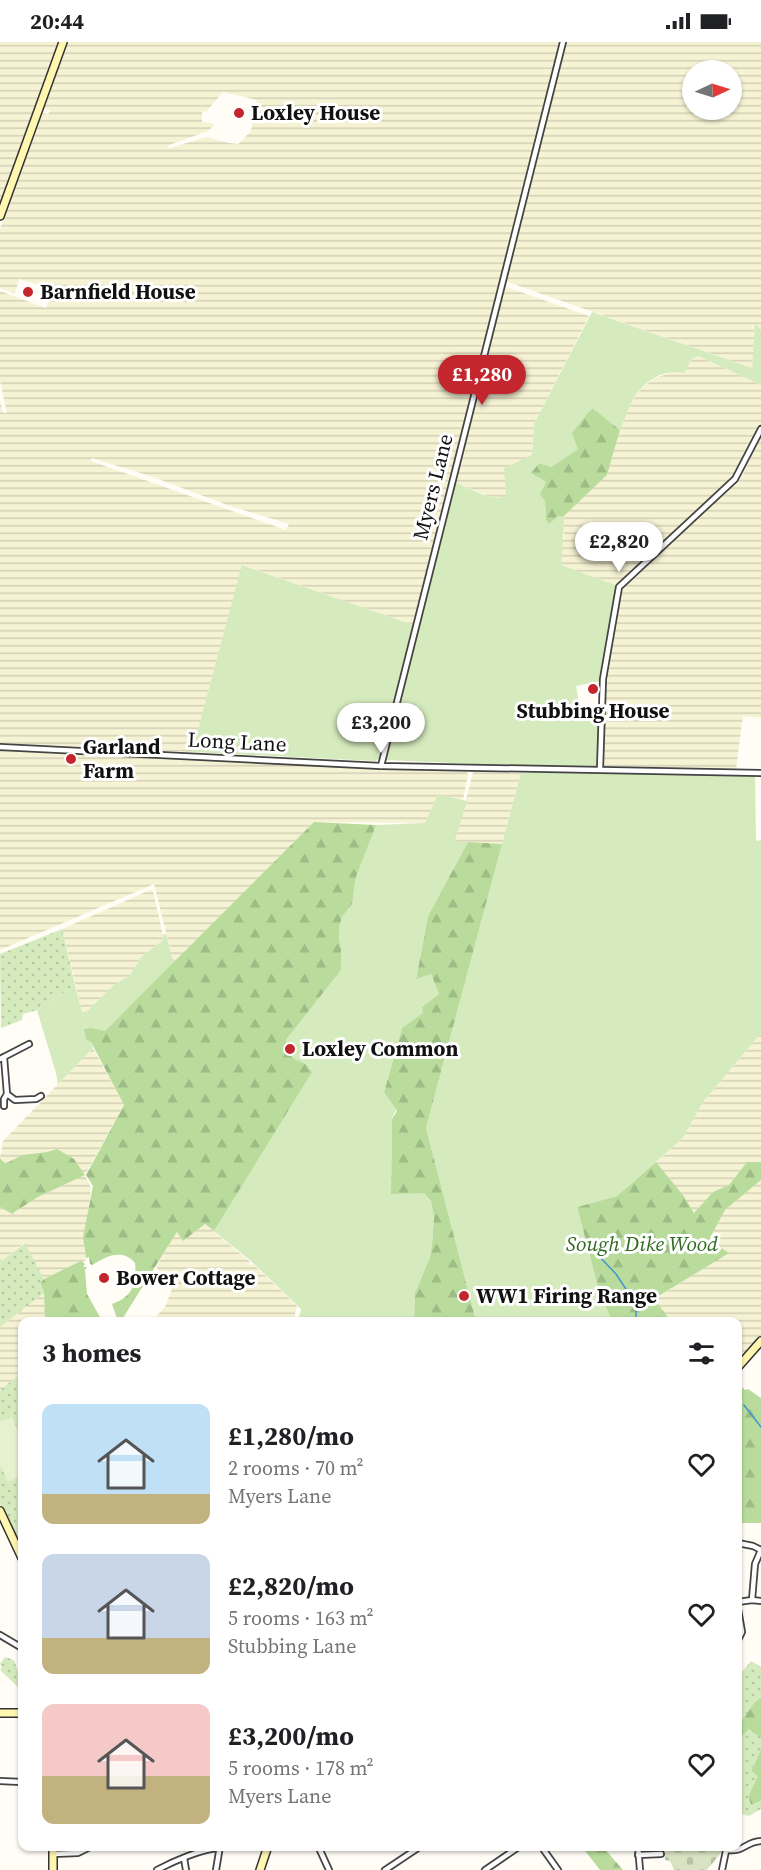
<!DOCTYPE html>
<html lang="en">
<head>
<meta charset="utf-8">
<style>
	:root { --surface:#fff; --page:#f6f6f6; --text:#202124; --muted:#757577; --accent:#c4262e }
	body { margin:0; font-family:"Source Serif 4",serif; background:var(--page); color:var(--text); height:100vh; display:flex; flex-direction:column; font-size:22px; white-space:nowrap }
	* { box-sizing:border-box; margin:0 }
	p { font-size:20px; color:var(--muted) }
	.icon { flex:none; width:33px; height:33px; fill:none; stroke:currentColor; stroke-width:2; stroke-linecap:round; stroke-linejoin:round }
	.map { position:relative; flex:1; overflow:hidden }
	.side { position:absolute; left:18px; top:1275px; width:724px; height:534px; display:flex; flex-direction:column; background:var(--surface); border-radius:12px; box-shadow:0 2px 4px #0004 }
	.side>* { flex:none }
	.needle { width:39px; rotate:86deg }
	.controls { position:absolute; left:682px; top:18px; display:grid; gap:12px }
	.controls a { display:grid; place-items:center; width:60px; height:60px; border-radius:50%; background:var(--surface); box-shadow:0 2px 4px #0004; font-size:30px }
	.price { position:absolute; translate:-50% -51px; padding:0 14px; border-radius:21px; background:#fff; color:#222; font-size:20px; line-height:39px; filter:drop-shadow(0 2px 3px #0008) }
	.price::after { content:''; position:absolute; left:50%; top:36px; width:18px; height:14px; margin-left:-9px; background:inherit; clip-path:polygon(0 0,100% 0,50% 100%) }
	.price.on { background:var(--accent); color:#fff }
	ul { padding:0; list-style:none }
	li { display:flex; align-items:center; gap:18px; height:150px; padding:0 24px }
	li span { display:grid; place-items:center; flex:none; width:168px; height:120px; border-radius:12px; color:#555 }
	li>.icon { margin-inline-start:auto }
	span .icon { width:72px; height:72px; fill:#fffc; stroke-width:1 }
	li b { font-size:26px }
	h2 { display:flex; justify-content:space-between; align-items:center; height:72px; padding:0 24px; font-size:26px }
	.status { display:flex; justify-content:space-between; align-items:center; height:42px; padding:0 30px; background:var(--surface); direction:ltr }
	.status svg { height:16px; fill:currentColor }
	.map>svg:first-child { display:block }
	.farmland { fill:url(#farmland-rules); fill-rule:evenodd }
	.grass { fill:#d5ebbd }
	.forest { fill:url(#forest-firs) }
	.cemetery { fill:url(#cemetery-stones) }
	.park { fill:url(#park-dots) }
	.pitch { fill:#e6f2cf }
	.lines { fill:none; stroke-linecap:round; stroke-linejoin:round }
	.stream { stroke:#3f96cf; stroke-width:1.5 }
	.street-casing { stroke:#444; stroke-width:8 }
	.secondary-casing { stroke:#333; stroke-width:10 }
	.street { stroke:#fff; stroke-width:4.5 }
	.secondary { stroke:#fff6b0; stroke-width:7 }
	.poi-dot { fill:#c4262e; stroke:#fff; stroke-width:2 }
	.labels { text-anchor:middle; stroke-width:6; stroke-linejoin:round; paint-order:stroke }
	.poi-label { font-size:21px; font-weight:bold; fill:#111; stroke:#fff; text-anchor:start }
	.street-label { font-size:21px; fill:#111; stroke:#fff }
	.park-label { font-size:21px; font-style:italic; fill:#2f6b1f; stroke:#fff }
</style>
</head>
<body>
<div class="status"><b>20:44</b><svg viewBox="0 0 49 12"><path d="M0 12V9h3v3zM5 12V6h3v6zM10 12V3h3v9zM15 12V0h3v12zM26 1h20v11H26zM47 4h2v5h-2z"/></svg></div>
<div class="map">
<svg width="761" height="1828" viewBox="0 0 761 1828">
	<defs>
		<pattern id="farmland-rules" width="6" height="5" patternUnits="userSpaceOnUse" patternTransform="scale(1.5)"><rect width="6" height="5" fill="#f6f3d4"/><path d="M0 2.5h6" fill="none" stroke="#d2cfb5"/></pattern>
		<pattern id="forest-firs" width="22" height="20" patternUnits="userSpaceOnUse" patternTransform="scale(1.5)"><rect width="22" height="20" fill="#b9dc9c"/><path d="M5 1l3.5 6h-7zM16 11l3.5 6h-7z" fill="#9ebc85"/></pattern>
		<pattern id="cemetery-stones" width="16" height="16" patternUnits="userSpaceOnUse" patternTransform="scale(1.5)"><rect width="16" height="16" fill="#d9e3c4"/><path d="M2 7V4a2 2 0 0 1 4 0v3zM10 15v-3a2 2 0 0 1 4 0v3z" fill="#b9c2a7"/></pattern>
		<pattern id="park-dots" width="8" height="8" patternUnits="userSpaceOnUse" patternTransform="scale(1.5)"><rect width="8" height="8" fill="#d5ebbd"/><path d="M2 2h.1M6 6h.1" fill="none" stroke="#b6c8a1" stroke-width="1.8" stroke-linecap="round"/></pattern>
	</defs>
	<rect width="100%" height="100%" fill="#fffdf5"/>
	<!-- farmland -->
	<g class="farmland">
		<polygon points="0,0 59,0 0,163"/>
		<path d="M68 0H561L413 583 243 523 192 710 0 701V358L3 371H7L0 339V249L46 266 53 247 19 237 16 249 14 251 0 246V187L43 71 48 72 50 69 44 66ZM223 50 257 58 251 89 238 102 229 101 206 95 167 107 169 103 208 89 215 82 202 80V69L206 70ZM92 416 150 434 230 464 289 482 286 488 91 419Z"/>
		<path d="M567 0H761V288L755 282 752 326 505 239ZM693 28H732V68H693Z"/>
		<polygon points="504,244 589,274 534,382 532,413 506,454 502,456 487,454 455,440"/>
		<polygon points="698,314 761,343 761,383 739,427 734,434 618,544 560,523 562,501 564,496 564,474 607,433 620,388 633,357 641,347 653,337 675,329"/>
		<polygon points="761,395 761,676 743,674 736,727 604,724 606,637 620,555 623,547 741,436"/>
		<polygon points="0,709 467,730 468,733 463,758 438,753 425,781 314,780 175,920 172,915 154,842 0,908"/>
		<polygon points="473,730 521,731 502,802 455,800"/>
		<polygon points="150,848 153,849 163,893 162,899 142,914 129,934 115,942 83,973 62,887"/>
		<polygon points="761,991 761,1120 747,1120 729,1143 713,1150 694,1172 683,1153 656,1120 683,1096 703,1060"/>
		<polygon points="93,1006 124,1063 85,1133 91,1146 84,1205 86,1216 85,1219 44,1237 24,1201 0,1220 0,1165 13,1171 38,1155 85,1133 57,1107 47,1110 22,1113 5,1122 0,1116 3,1099"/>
		<polygon points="761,1138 761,1294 738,1318 738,1280 671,1279 654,1258 728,1211 709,1198 725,1168"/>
		<polygon points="205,1182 250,1220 249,1222 251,1223 253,1222 297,1264 293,1279 151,1280 165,1265 172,1247 156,1225 177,1189 183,1199"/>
		<polygon points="44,1251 45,1279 22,1280 22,1331 0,1348 0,1285"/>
	</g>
	<!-- grass -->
	<g class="grass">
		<path d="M592 270 752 326 755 281 761 288V343L698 314 691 318 684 331C664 326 643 340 633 357 628 367 625 378 620 388L591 366 578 407 551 425 539 421 531 431 546 440 545 459 546 478 549 481 558 474H564C564 491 562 506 561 523L618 544 601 639 576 644 580 667 601 669 596 725 520 724 386 718 455 440C469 446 491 460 506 454L504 426 532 413 534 382Z"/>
		<polygon points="242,523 413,583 380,716 375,719 192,710"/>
		<polygon points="590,730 755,734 756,799 761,798 761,991 703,1060 683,1096 617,1154 577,1165 599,1249 612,1279 476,1279 426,1086 521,731"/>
		<path d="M438 752 467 759 455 799 468 800 428 874 416 936 431 932 439 952 422 965 424 971 402 986 384 1049 396 1068 392 1076 391 1151H424L431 1159 434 1172 432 1203 430 1215 415 1251 414 1279H298L301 1267 252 1220 214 1189 311 1026C295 1017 288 1017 286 998L341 928V907L339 896V886L342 875 352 862 356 835 374 786 376 783 425 781Z"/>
		<polygon points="166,892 172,915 175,920 105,989 92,986 91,1000 93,1006 58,1042 56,1031 37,968 75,943 83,973 115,942 129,934 142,914 162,899 163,893"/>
	</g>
	<!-- forest -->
	<g class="forest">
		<polygon points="592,366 620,388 607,433 564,474 558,474 549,482 546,478 545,459 540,452 546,440 531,431 539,421 551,425 578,407 572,391"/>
		<path d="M314 780 376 783 356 835 352 862 342 875 339 886V896L341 907V928L286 998C289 1026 304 1013 312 1030L214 1189 205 1182 183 1199 177 1190 121 1279H118L112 1262C132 1255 137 1242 135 1221 123 1206 106 1214 92 1223L90 1222 89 1215 86 1216 83 1195 93 1144 86 1133 124 1063 91 1000 86 997 84 987 92 986 105 989Z"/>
		<polygon points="468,800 502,802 426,1086 476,1279 414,1279 415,1251 430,1215 432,1203 434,1174 431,1159 424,1151 391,1152 392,1077 397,1069 384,1050 402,986 423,971 422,965 439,952 431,932 416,937 428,874"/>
		<polygon points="57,1107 74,1117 85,1133 38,1155 13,1171 14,1173 0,1165 0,1116 5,1122 22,1113 47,1110"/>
		<polygon points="656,1120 683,1153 694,1171 713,1150 729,1143 747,1120 761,1120 761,1138 725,1168 709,1198 729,1211 654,1257 671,1279 612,1279 599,1249 577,1165 617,1154"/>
		<polygon points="81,1219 85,1222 83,1225 87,1225 85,1228 87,1252 100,1275 97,1279 45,1279 44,1251 40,1241 44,1237"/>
		<polygon points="738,1341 745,1348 748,1347 761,1356 761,1481 738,1481"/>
		<path d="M761 1655V1696H739L738 1698C738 1681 747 1665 761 1655Z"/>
		<polygon points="761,1707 761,1759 751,1763 748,1755 757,1734 751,1729"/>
		<polygon points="582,1805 603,1805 623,1828 600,1828"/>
	</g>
	<!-- cemetery -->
	<polygon class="cemetery" points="669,1804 725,1804 725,1806 707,1828 674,1828 670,1819 665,1818 665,1808"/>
	<!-- park -->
	<g class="park">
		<polygon points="62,887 75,943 37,968 23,972 22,978 1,986 0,912"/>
		<polygon points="25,1201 44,1237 40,1241 44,1251 0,1285 0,1220"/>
		<polygon points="22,1331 22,1510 0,1462 0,1348"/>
		<polygon points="5,1615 14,1618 22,1642 22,1645 20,1647 0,1628 2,1625 0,1622"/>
		<polygon points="751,1619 761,1625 761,1655 754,1661 738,1685 738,1627 741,1631"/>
		<polygon points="749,1687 761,1696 761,1707 751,1729 758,1734 748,1755 751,1763 761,1759 761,1767 749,1774 738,1771 738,1698"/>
	</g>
	<!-- pitch -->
	<polygon class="pitch" points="12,1375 22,1398 22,1433 8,1440 0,1423 0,1380"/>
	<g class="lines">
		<!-- stream -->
		<g class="stream">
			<polyline points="597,1212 616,1232 628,1250 636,1254 636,1275 638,1280"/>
			<polyline points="744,1363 761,1385"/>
		</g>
		<!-- street casing -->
		<g class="street-casing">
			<g id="street">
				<polyline points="0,705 381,724 761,731"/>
				<polyline points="381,724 563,0"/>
				<polyline points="600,727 603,637 619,545 735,437 761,387"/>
				<polyline points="4,1015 7,1052 15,1058 36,1057 41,1054"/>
				<polyline points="0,1017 29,1002"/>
				<polyline points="4,1064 4,1057 7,1052"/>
				<polyline points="738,1501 753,1504 761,1508"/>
				<polyline points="752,1558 755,1522 761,1508"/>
				<polyline points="738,1560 752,1558 761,1559"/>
				<polyline points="738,1567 742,1590 738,1598"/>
				<polyline points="0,1593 22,1606"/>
				<polyline points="0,1739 22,1740"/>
				<polyline points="318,1804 329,1828"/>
				<polyline points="541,1804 558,1828"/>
				<polyline points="638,1804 640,1828"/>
				<path d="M727 1808C745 1810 745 1800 761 1799"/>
				<polyline points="53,1812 78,1811 92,1804"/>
				<polyline points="638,1813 661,1812"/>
				<polyline points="184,1816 186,1828"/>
				<path d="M157 1828C172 1820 203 1806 220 1806"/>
				<polyline points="216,1828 220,1804"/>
				<polyline points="385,1828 421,1804"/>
				<polyline points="485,1828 520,1804"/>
				<polyline points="722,1828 727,1804"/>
			</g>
		</g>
		<!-- secondary casing -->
		<g class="secondary-casing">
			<g id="secondary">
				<polyline points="0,174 63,0"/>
				<polyline points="738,1325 761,1299"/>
				<polyline points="0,1469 22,1516"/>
				<polyline points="0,1671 22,1671"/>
				<polyline points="53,1804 53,1828"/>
				<polyline points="260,1828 268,1804"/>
			</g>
		</g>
		<!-- street -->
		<use href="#street" class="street"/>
		<!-- secondary -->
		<use href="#secondary" class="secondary"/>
	</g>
	<!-- markers -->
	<g class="poi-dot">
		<circle cx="239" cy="71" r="6"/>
		<circle cx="28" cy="250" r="6"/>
		<circle cx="593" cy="647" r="6"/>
		<circle cx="71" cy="717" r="6"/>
		<circle cx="290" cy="1007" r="6"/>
		<circle cx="104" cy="1236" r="6"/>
		<circle cx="464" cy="1254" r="6"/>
	</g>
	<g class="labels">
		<!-- poi labels -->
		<g class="poi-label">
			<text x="251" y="78">Loxley House</text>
			<text x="40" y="257">Barnfield House</text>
			<text x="593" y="676" text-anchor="middle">Stubbing House</text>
			<text x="83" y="712">Garland<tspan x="83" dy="24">Farm</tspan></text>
			<text x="302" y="1014">Loxley Common</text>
			<text x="116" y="1243">Bower Cottage</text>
			<text x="476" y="1261">WW1 Firing Range</text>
		</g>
		<!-- street labels -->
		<g class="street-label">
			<text transform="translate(433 445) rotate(-76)" y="7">Myers Lane</text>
			<text transform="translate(237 700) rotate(3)" y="7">Long Lane</text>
		</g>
		<!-- park labels -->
		<g class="park-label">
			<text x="642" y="1209">Sough Dike Wood</text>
		</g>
	</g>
</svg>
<div class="controls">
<a><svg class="needle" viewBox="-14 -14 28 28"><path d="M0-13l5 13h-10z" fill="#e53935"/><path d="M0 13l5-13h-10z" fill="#757577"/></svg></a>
</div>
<b class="price on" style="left:482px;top:364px">£1,280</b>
<b class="price" style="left:619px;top:531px">£2,820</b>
<b class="price" style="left:381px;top:712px">£3,200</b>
<section class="side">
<h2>3 homes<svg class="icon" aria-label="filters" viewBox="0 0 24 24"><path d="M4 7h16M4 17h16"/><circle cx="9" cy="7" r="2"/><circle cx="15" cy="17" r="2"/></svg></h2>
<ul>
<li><span style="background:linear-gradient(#bfe0f5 75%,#c2b280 0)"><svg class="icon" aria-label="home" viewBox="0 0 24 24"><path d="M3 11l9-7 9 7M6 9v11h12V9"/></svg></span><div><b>£1,280/mo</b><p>2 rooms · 70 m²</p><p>Myers Lane</p></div><svg class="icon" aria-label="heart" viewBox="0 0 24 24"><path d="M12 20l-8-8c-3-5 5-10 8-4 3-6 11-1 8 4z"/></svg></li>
<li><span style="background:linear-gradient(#c9d6e8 70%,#c2b280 0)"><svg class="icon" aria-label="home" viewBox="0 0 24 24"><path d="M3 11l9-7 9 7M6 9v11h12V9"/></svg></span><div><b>£2,820/mo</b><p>5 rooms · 163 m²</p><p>Stubbing Lane</p></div><svg class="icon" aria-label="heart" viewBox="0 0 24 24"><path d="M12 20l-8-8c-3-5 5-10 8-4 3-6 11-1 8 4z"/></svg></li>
<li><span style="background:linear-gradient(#f6c9c9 60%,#c2b280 0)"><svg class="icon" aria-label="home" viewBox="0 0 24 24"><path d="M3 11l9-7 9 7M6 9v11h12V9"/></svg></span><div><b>£3,200/mo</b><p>5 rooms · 178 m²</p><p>Myers Lane</p></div><svg class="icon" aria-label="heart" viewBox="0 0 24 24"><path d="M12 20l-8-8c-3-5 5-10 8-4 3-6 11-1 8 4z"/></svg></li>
</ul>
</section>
</div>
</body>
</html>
